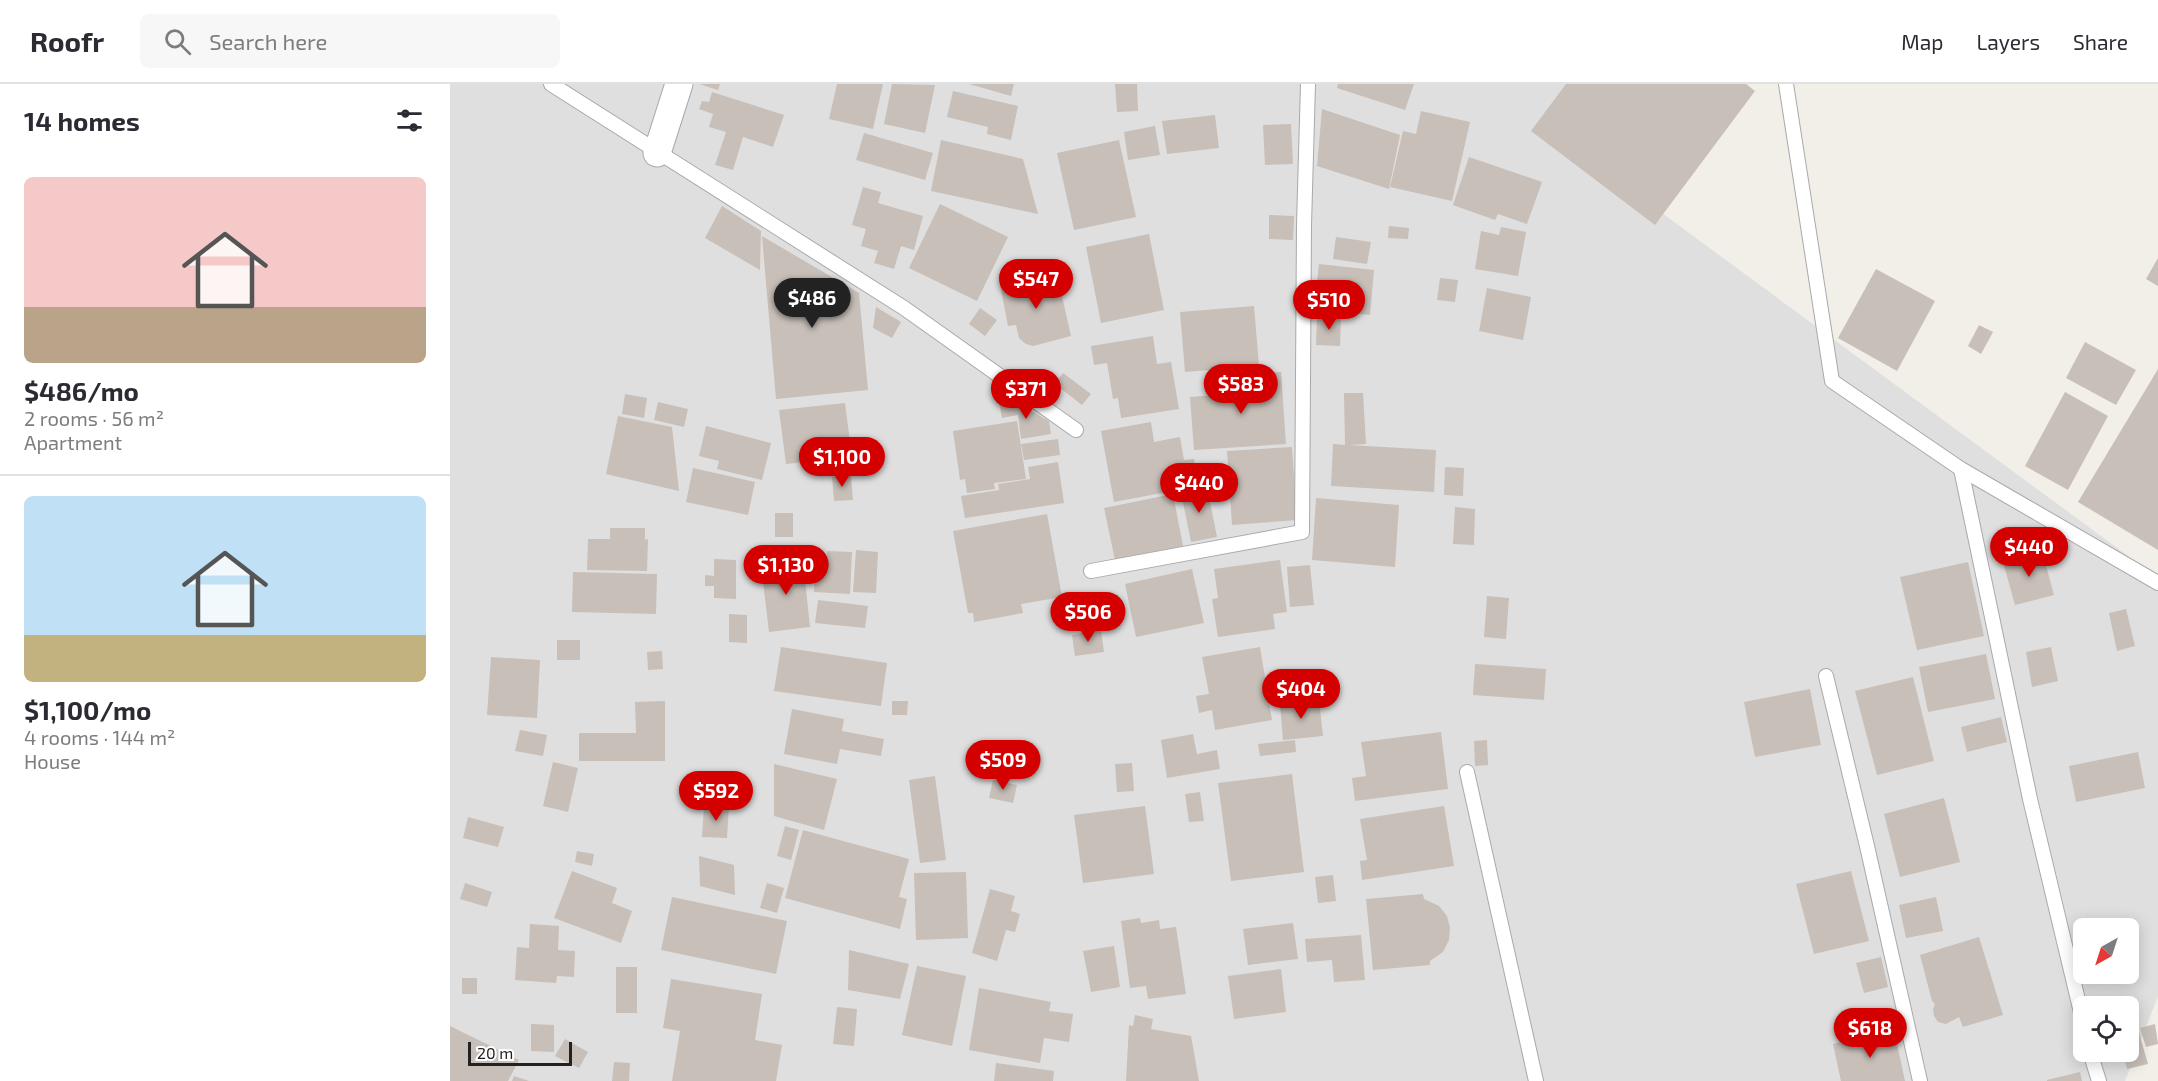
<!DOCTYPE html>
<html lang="en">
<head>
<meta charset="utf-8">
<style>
	:root { --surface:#fff; --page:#f7f7f7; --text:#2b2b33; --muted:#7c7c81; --line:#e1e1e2; --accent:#d40000 }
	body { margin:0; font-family:"Exo 2",sans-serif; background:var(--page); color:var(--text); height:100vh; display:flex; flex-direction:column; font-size:22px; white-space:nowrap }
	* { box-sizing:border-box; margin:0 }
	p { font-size:20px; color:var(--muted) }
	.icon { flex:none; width:33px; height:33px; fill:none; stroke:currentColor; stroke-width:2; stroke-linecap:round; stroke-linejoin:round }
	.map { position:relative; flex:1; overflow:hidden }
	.side { display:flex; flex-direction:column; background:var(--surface); width:450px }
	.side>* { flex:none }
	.needle { width:39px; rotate:219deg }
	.tools { position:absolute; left:1623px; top:834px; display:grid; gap:12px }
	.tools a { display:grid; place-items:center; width:66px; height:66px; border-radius:9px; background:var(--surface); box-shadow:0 3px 15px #0003; font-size:30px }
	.scale { position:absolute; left:18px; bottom:15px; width:104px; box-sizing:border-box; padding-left:6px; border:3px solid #222; border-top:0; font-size:16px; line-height:21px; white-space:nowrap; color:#222; -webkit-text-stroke:4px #fff; paint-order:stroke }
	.price { position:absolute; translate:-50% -51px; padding:0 14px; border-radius:21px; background:var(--accent); color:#fff; font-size:20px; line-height:39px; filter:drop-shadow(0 2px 3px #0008) }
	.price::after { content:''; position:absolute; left:50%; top:36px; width:18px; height:14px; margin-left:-9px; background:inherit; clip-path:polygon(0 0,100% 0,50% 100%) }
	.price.on { background:#222; color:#fff }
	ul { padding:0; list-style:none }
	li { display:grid; align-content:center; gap:12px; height:318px; padding:0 24px }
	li+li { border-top:2px solid var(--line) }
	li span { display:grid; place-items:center; height:186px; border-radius:9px; color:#555 }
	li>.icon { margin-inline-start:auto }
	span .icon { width:108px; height:108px; fill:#fffc; stroke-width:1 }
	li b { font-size:26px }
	h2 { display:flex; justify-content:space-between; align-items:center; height:72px; padding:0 24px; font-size:26px }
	header { display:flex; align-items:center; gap:36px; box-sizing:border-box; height:84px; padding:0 30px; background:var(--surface); border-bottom:2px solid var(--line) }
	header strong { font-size:28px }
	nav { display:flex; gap:33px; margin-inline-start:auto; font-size:21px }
	.search { width:420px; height:54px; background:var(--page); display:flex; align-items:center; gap:15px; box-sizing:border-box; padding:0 21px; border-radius:9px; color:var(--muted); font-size:22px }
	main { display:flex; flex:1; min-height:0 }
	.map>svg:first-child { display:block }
	.residential { fill:#e0dfdf; fill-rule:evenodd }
	.building { fill:#c7bfb8 }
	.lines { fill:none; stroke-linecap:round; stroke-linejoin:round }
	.service-casing { stroke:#a9a9a9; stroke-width:16 }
	.minor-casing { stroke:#a9a9a9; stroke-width:29 }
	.service { stroke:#fff; stroke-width:14 }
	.minor { stroke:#fff; stroke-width:27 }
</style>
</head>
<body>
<header>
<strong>Roofr</strong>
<div class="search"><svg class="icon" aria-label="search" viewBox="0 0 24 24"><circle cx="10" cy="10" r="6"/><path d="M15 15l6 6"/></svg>Search here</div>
<nav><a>Map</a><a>Layers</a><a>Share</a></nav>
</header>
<main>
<section class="side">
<h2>14 homes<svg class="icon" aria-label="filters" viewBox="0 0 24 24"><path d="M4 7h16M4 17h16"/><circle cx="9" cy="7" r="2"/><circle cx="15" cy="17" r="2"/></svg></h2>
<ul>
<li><span style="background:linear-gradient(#f6c9c9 70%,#b9a48a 0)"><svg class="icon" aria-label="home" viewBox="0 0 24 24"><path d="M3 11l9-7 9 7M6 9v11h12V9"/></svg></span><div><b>$486/mo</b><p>2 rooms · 56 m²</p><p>Apartment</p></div></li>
<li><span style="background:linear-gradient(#bfe0f5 75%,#c2b280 0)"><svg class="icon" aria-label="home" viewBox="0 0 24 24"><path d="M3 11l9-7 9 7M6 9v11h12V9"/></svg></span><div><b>$1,100/mo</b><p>4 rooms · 144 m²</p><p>House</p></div></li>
</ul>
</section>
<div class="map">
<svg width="1708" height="997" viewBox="0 0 1708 997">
	<rect width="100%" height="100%" fill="#f2efe9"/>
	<!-- residential -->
	<path class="residential" d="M0 0H1260L1197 118 1708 494V912L1675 997H0ZM1634 844H1678V890H1634ZM1634 922H1678V968H1634Z"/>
	<!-- building -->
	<g class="building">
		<polygon points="249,0 270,0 268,6"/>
		<polygon points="387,0 433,0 423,45 379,35"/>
		<polygon points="442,0 485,1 475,49 434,40"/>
		<polygon points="519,0 564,0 561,12"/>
		<polygon points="665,0 687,0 688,27 667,28"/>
		<polygon points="888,0 964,0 955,26 887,4"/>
		<polygon points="1116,0 1296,0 1305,7 1205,141 1081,47"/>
		<polygon points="503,7 568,22 561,56 537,50 538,43 497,33"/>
		<polygon points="262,8 334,31 323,63 293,53 283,86 265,81 276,48 259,43 263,30 249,25 252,17 259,18"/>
		<polygon points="872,25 950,51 939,105 867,82"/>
		<polygon points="971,27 1020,38 1002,117 940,103 953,47 966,50"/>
		<polygon points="765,31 769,64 717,70 712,37"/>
		<polygon points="841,40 843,80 815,81 813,41"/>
		<polygon points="705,42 710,71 678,76 674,48"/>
		<polygon points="414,49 483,69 475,96 406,76"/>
		<polygon points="491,56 573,75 588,130 481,107"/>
		<polygon points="669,56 686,133 624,146 607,69"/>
		<polygon points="1019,73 1092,98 1077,140 1048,130 1045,136 1003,121"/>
		<polygon points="413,103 431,108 428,119 473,132 464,166 451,162 444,185 424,179 428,167 411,162 416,145 402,141"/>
		<polygon points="490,120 558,153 527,217 459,184"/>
		<polygon points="272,122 311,147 310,186 255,154"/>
		<polygon points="819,131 844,132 843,156 819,155"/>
		<polygon points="939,142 959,144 958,155 938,154"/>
		<polygon points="1051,143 1076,148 1068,192 1025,185 1031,147 1049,151"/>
		<polygon points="699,150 714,226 651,239 636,163"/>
		<polygon points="312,152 409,209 418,306 326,315"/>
		<polygon points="886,153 921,158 917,180 883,175"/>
		<polygon points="1708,174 1708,202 1696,195"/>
		<polygon points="869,180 924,186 920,231 864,225"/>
		<polygon points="1426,185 1485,217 1447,287 1388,254"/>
		<polygon points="607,190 621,252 583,262 576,260 569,254 566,241 558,242 550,201"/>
		<polygon points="990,194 1008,196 1005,218 987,216"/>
		<polygon points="1037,204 1081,213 1073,256 1029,247"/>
		<polygon points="804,222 809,282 735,288 730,228"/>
		<polygon points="426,223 451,238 442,254 423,244"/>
		<polygon points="530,224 547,236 535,252 519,240"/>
		<polygon points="867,232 891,233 890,262 866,261"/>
		<polygon points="1529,241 1543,248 1531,270 1518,262"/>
		<polygon points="703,252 707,280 721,278 729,325 671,334 668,314 663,315 657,279 644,281 641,262"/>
		<polygon points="1635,258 1686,286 1666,321 1616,294"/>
		<polygon points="1708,285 1708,466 1628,418"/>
		<polygon points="831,288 836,360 744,366 740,313 791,309 790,291"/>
		<polygon points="613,289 641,310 632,321 605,300"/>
		<polygon points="1615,308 1658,332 1618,406 1575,382"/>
		<polygon points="894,309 913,309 916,360 899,361 986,366 984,408 881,402 883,360 895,361"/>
		<polygon points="175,310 197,314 194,334 172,330"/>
		<polygon points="562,316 599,337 601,350 571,355 568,331 552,334 549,318"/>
		<polygon points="208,318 238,325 234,343 204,336"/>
		<polygon points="395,319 402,373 336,380 329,326"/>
		<polygon points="168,332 222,343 229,407 156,390"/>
		<polygon points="567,337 576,395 544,399 545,405 517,409 515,395 510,396 503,347"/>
		<polygon points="701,338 704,358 730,353 734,376 744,375 749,402 664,418 651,347"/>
		<polygon points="256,342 321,359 312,396 267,385 269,377 249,372"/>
		<polygon points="608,355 610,371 574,376 571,360"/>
		<polygon points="842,363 847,436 782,441 777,367"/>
		<polygon points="608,378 614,419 515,434 511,412 549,406 548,400 580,395 578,383"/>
		<polygon points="995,383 1014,384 1013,412 994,411"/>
		<polygon points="243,384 305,398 298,431 236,418"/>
		<polygon points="401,392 403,416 384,417 382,393"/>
		<polygon points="757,403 767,453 741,458 731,408"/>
		<polygon points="723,410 733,462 665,476 654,424"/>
		<polygon points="866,414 949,421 945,483 862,476"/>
		<polygon points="1005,423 1025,425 1024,461 1003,460"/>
		<rect x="325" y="429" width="18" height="24"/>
		<polygon points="597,430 612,513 571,520 573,529 524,538 523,529 518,529 503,447"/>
		<polygon points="160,444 195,444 195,456 198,455 197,487 137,486 138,455 160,455"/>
		<polygon points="406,466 428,468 426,509 403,508"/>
		<polygon points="377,467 402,468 400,510 364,508 365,487 376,488"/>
		<polygon points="1592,467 1604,511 1565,521 1553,478"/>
		<polygon points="264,475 286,476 286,515 264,514 264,502 255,502 255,491 264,492"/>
		<polygon points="830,476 837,528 823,530 825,545 768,553 762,515 768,514 764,485"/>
		<polygon points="353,477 360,543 319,548 311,481"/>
		<polygon points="1518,478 1534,552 1467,566 1450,493"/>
		<polygon points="860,481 864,521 840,523 837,483"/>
		<polygon points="742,485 754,539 686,553 675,500"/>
		<polygon points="123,488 207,490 206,530 122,528"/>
		<polygon points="1037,512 1059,514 1056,555 1034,553"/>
		<polygon points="368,516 418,522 415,544 365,539"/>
		<polygon points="1676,525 1685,562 1667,567 1659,529"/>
		<polygon points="279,530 297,531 297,559 279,558"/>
		<polygon points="651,546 654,568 625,572 622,551"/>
		<rect x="107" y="556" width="23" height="20"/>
		<polygon points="331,563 437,579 431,622 324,607"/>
		<polygon points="810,563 822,636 765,646 762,626 749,629 746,612 759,610 752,573"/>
		<polygon points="1601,563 1608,597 1582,603 1576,568"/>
		<polygon points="212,567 213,585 198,586 197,568"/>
		<polygon points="1536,570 1545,615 1478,628 1469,583"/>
		<polygon points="41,573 90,576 87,634 37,631"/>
		<polygon points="1025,580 1096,585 1094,616 1023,611"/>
		<polygon points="1463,593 1484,677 1427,691 1405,607"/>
		<polygon points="1360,605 1371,661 1305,673 1294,618"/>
		<polygon points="869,615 873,652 833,656 830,619"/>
		<polygon points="215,617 215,677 129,677 129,649 186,649 185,618"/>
		<polygon points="442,617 458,617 457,631 442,631"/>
		<polygon points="342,625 394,635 392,647 434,655 431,672 390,665 387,680 334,670"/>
		<polygon points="1551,633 1557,658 1517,668 1511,643"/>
		<polygon points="70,646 97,651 93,672 65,667"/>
		<polygon points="991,648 998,705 905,717 902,694 916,692 911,658"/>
		<polygon points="743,650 747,670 767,666 770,685 717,694 711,656"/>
		<polygon points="845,656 846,668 810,672 808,660"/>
		<polygon points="1037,656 1038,681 1025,682 1024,657"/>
		<polygon points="1688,668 1695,704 1626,718 1619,682"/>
		<polygon points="103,678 128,684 118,728 93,722"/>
		<polygon points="682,679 684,707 667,708 665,680"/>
		<polygon points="324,680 387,695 374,746 324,732"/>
		<polygon points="842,690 854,788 781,797 768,699"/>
		<polygon points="485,692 496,776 470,779 459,696"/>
		<polygon points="543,696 567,701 563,719 539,714"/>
		<polygon points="750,708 754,737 739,738 735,710"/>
		<polygon points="1494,714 1510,778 1450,793 1434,730"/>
		<polygon points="254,722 279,723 277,754 252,753"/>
		<polygon points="695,722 704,790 633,799 624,731"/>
		<polygon points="994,722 1004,782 912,796 910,777 917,776 910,735"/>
		<polygon points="18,733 54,743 48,763 13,754"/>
		<polygon points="335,742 349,746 341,776 327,772"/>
		<polygon points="353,746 459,775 449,813 457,815 450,845 335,814"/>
		<polygon points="127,767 144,770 142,782 125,778"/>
		<polygon points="249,772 284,781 285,811 250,802"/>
		<polygon points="122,787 167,804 162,819 182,827 171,859 104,834"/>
		<polygon points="1401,787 1419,857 1364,870 1346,800"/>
		<polygon points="516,788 518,854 466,856 464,789"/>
		<polygon points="883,791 886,817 868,819 865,793"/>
		<polygon points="15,799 42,808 37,823 10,815"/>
		<polygon points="317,799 334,804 327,829 310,824"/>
		<polygon points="540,805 565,812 561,827 570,830 565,848 556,846 547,877 522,869"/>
		<polygon points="973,810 974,815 989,822 997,832 1000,844 999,856 993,868 980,877 980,881 923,886 916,815"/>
		<polygon points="222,813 337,837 326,890 211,866"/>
		<polygon points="1486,813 1493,847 1456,854 1449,821"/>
		<polygon points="690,834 691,839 709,836 710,845 726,843 736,910 698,915 696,902 680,904 671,837"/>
		<polygon points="843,839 848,875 798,881 793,845"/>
		<polygon points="80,840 109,842 108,866 125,867 124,893 107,892 106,899 65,896 67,863 79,864"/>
		<polygon points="911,851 915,896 884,898 882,876 857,878 855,855"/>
		<polygon points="1529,853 1553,931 1513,943 1509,933 1496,940 1488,938 1484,932 1483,925 1485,920 1482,917 1470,871"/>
		<polygon points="664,862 670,903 641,908 633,867"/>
		<polygon points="399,866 459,880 450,915 398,906"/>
		<polygon points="1431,873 1438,903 1414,909 1406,879"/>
		<polygon points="467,882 516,892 502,962 452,951"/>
		<rect x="166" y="883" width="21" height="46"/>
		<polygon points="831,885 836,928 784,935 778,892"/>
		<rect x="12" y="894" width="15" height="16"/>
		<polygon points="221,895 312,910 305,956 332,961 326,997 222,997 230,947 213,944"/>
		<polygon points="529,904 601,918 599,927 623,930 619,958 594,954 590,979 519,966"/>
		<polygon points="387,923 407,925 404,962 383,960"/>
		<polygon points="685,931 703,935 701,945 741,952 749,997 676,997 679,941 683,942"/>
		<polygon points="81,940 104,941 104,968 81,967"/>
		<polygon points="1705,940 1708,960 1696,963 1690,944"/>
		<polygon points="0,942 69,976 58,997 0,997"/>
		<polygon points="1444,946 1455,997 1391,997 1383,960"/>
		<polygon points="1689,949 1698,980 1677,985 1673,968 1678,968 1678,951"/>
		<polygon points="115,955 138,968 129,984 105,972"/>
		<polygon points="164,978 180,979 179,997 162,997"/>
		<polygon points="546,979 604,987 603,997 544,997"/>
		<polygon points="1630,988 1632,997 1597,997 1597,996"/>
		<polygon points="64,992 79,997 62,997"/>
	</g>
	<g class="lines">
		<!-- service casing -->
		<g class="service-casing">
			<g id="service">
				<polyline points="101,0 454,224 626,346"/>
				<polyline points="1336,0 1382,297 1511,385 1708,499"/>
				<polyline points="1511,385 1580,715 1634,941"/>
				<polyline points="641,487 852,448 854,141 858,0"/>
				<polyline points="1376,592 1417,762 1470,997"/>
				<polyline points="1017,688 1086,997"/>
				<polyline points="1640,968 1649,997"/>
			</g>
		</g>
		<!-- minor casing -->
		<g class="minor-casing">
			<polyline id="minor" points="207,69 229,0"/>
		</g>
		<!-- service -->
		<use href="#service" class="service"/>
		<!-- minor -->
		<use href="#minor" class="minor"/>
	</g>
</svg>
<div class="tools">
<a><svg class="needle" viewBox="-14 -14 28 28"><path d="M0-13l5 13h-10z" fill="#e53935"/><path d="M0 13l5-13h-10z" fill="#7c7c81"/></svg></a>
<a><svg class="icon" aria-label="locate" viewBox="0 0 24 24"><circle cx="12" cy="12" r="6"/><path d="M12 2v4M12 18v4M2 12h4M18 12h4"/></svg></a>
</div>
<div class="scale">20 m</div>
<b class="price" style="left:586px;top:226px">$547</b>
<b class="price on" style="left:362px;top:245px">$486</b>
<b class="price" style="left:879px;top:247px">$510</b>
<b class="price" style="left:791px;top:331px">$583</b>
<b class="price" style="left:576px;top:336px">$371</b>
<b class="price" style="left:392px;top:404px">$1,100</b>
<b class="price" style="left:749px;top:430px">$440</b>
<b class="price" style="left:1579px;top:494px">$440</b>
<b class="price" style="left:336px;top:512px">$1,130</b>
<b class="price" style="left:638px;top:559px">$506</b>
<b class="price" style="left:851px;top:636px">$404</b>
<b class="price" style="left:553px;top:707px">$509</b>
<b class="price" style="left:266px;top:738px">$592</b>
<b class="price" style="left:1420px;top:975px">$618</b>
</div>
</main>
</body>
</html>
